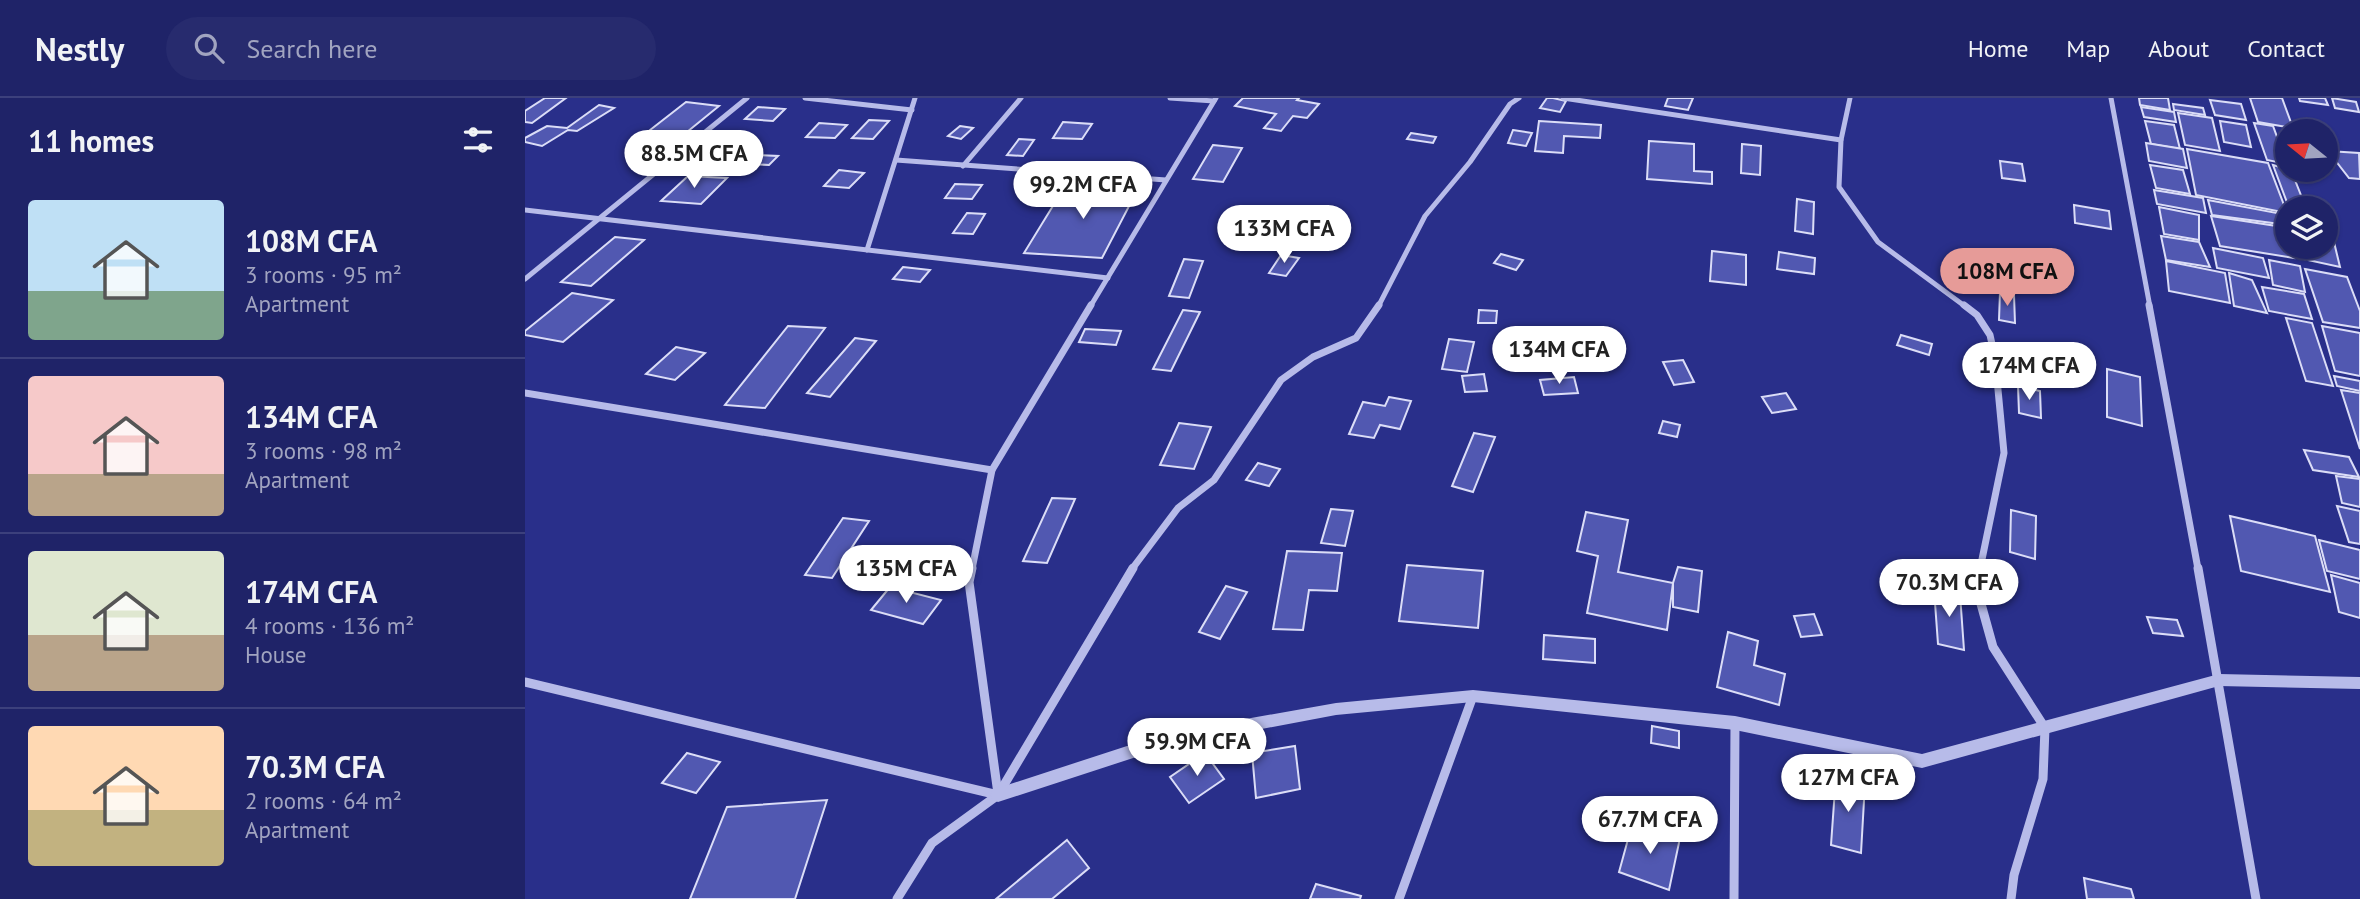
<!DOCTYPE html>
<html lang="en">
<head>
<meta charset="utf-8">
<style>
	:root { --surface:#1f2368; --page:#272b6e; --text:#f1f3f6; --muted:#a1a4c0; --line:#3c407c; --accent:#e69b98 }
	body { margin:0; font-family:"PT Sans",sans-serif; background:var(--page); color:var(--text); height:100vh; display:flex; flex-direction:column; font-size:26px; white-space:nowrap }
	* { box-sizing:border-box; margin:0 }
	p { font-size:23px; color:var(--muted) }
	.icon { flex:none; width:38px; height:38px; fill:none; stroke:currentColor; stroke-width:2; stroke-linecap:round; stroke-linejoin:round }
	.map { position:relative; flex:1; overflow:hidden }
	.drawer { display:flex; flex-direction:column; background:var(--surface); width:525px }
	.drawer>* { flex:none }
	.needle { width:46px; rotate:288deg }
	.controls { position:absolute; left:1750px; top:21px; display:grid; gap:14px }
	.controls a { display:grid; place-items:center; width:63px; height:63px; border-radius:50%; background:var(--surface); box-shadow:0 2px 5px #0004,0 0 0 2px var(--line); font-size:35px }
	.price { position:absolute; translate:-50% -60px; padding:0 16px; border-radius:24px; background:#fff; color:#222; font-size:23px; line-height:46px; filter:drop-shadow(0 2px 4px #0008) }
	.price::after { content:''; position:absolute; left:50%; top:42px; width:21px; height:16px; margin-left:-10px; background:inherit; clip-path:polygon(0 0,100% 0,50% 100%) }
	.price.selected { background:var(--accent); color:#111 }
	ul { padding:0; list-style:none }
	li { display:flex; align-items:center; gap:21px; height:175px; padding:0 28px }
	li+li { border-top:2px solid var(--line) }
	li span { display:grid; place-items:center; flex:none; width:196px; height:140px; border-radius:7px; color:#555 }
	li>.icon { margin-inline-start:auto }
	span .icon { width:84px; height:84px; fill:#fffc; stroke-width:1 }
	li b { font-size:30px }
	h2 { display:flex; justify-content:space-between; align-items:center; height:84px; padding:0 28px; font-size:30px }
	header { display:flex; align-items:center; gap:42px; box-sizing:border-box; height:98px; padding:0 35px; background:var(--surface); border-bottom:2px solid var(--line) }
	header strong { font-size:33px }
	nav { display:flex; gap:38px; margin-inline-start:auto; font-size:24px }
	.search { width:490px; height:63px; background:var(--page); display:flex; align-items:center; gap:18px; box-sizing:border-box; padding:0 24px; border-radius:38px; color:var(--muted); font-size:26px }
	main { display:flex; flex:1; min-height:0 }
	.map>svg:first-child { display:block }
	.building { fill:#5158b1; stroke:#dbddf7; stroke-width:2 }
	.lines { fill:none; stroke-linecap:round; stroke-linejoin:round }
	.minor-far2 { stroke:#b7bbe9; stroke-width:5 }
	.minor-far1 { stroke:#b7bbe9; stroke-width:7 }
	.minor { stroke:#b7bbe9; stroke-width:9 }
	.tertiary { fill:#b7bbe9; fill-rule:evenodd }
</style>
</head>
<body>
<header>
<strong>Nestly</strong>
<div class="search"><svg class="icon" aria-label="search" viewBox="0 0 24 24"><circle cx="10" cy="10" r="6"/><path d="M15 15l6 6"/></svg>Search here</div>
<nav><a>Home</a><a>Map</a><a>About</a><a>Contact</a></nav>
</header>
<main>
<section class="drawer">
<h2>11 homes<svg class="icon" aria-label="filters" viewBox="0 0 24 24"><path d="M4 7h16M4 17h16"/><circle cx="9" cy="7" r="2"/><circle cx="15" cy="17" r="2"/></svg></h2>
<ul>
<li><span style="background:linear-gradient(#bfe0f5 65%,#7fa58c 0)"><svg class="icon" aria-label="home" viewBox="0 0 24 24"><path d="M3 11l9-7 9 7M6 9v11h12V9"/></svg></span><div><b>108M CFA</b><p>3 rooms · 95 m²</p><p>Apartment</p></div></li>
<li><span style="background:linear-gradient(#f6c9c9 70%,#b9a48a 0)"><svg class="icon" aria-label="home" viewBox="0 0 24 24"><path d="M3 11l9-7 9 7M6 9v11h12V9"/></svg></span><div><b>134M CFA</b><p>3 rooms · 98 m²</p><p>Apartment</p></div></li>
<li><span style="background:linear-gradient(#dfe7d0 60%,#b9a48a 0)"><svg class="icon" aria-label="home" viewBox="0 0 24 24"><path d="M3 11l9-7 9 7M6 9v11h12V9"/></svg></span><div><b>174M CFA</b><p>4 rooms · 136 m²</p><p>House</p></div></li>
<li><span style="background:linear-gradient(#ffd9b3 60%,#c2b280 0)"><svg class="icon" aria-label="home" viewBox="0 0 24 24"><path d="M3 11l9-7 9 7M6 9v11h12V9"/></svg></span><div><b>70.3M CFA</b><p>2 rooms · 64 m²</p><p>Apartment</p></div></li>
</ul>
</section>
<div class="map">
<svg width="1835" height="801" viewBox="0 0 1835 801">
	<rect width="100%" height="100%" fill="#292f8a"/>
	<!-- building -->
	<g class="building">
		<polygon points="20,0 41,0 7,25 0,24 0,13"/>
		<polygon points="718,0 774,0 772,2 794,6 782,20 768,18 756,33 739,30 751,16 710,8"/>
		<polygon points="1022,0 1028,0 1041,3 1035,14 1015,10"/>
		<polygon points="1143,0 1168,0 1163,12 1140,8"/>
		<polygon points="1614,0 1643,0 1645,12 1615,7"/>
		<polygon points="1725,0 1757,0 1768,30 1733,24"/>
		<polygon points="1774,0 1800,0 1803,7 1775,3"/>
		<polygon points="1807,0 1831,4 1834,14 1810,10"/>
		<polygon points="1685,2 1716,6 1721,22 1690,17"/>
		<polygon points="161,4 194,8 146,47 111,43"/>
		<polygon points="1648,6 1678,10 1680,17 1649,12"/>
		<polygon points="74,7 89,10 52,33 43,32 17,48 0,44 0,40 22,28 42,30"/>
		<polygon points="233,9 260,11 248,23 220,21"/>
		<polygon points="1616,9 1649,14 1651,24 1619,19"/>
		<polygon points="1653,15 1687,20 1695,53 1660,47"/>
		<polygon points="344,22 364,23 348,41 327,40"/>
		<polygon points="1014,23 1076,27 1075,40 1039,38 1038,55 1010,53"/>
		<polygon points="1620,23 1649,27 1655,51 1626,46"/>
		<polygon points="1695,23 1721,27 1726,49 1699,44"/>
		<polygon points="538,24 567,26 557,41 528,40"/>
		<polygon points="1779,24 1798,26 1803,36 1801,33 1784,33"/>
		<polygon points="294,25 322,27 310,40 281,39"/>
		<polygon points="1729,25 1748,28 1762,66 1742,62"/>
		<polygon points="435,28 448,30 436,41 423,38"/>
		<polygon points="988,32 1007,35 1001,48 983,45"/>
		<polygon points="886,35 911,39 908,45 882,41"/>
		<polygon points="494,41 509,42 498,58 482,57"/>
		<polygon points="1124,43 1169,46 1169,73 1187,74 1187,86 1122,81"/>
		<polygon points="1621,45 1658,51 1662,70 1624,63"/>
		<polygon points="1217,46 1236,48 1235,77 1216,75"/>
		<polygon points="688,47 717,50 698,84 668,81"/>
		<polygon points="1662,51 1743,65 1762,115 1671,97"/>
		<polygon points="1803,53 1834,55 1835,81 1824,80"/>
		<polygon points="198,55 253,58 244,67 188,64"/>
		<polygon points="1475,63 1497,66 1500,83 1477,80"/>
		<polygon points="1625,67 1658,72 1665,96 1631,90"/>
		<polygon points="1748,67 1766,72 1781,110 1763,107"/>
		<polygon points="314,72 339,75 324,90 299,88"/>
		<polygon points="163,78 202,80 176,106 136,103"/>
		<polygon points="542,85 614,89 577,160 499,155"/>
		<polygon points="430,86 457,87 447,101 420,100"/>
		<polygon points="1629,92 1678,100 1681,115 1632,106"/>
		<polygon points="1272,101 1289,104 1288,136 1270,133"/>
		<polygon points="1683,102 1752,115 1755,126 1687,117"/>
		<polygon points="1549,107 1584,113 1586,131 1550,125"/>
		<polygon points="1634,109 1674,117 1674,142 1639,136"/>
		<polygon points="442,115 460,116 448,136 428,135"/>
		<polygon points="1686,118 1758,129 1762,149 1765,149 1769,160 1695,148"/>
		<polygon points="1636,138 1674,144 1685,169 1641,162"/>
		<polygon points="90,139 119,142 66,188 36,184"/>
		<polygon points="1801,139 1808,140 1815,169 1778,161 1775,149 1801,149"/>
		<polygon points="1688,150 1738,160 1744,180 1692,170"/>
		<polygon points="1187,153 1221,157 1221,187 1185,183"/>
		<polygon points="1254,154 1290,160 1289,176 1252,171"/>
		<polygon points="976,156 998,162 991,172 969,165"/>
		<polygon points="1451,156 1467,159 1467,185 1450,182"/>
		<polygon points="756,157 774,160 761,178 744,175"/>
		<polygon points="659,161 678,163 664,200 644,198"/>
		<polygon points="1744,162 1775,168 1780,194 1748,187"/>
		<polygon points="1641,163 1700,175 1705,205 1644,193"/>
		<polygon points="378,169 405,172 395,184 368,181"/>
		<polygon points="1780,171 1822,179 1835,213 1835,230 1798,224"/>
		<polygon points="1704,175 1727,182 1742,215 1709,208"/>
		<polygon points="1737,189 1779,196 1787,221 1744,213"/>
		<polygon points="1475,194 1489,197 1490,225 1474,222"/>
		<polygon points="47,195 88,202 38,244 0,237 0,233"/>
		<polygon points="658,212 675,214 646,273 628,271"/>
		<polygon points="954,212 972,213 971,225 953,225"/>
		<polygon points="1761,220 1787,225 1808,288 1781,283"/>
		<polygon points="263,228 300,230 240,310 200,307"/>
		<polygon points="1797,228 1835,235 1835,278 1810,273"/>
		<polygon points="560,231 596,233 591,247 554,244"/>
		<polygon points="1376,237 1407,246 1404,257 1372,247"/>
		<polygon points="330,240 351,243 305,299 282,295"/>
		<polygon points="924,241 949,244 942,274 917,271"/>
		<polygon points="151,249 180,255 150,282 121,276"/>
		<polygon points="1158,262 1169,284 1149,287 1138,264"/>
		<polygon points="1582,271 1615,279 1617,328 1582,319"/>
		<polygon points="959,276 962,293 940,294 937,278"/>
		<polygon points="1809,278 1835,283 1835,293 1812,288"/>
		<polygon points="1049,279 1053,295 1019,297 1015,282"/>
		<polygon points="1493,288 1515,293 1516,320 1494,315"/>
		<polygon points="1816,292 1835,295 1835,351"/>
		<polygon points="1261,295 1271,311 1247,315 1237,299"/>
		<polygon points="864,299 886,303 875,331 855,327 849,340 824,336 838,304 860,308"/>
		<polygon points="1138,323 1155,327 1152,339 1134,335"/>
		<polygon points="654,325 686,329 669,371 635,367"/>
		<polygon points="949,335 970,339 948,394 927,388"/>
		<polygon points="1779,352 1824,359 1834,379 1788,372"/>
		<polygon points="733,365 755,371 744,388 721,382"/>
		<polygon points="1811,378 1835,381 1835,409 1817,405"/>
		<polygon points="527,400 550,401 522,465 498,463"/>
		<polygon points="1812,408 1835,413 1835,446 1824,444"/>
		<polygon points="806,411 828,413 820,448 796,445"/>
		<polygon points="1486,412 1511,418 1510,461 1485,454"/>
		<polygon points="1061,414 1103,422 1093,474 1148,485 1142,532 1062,515 1073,458 1052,453"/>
		<polygon points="1705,418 1790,438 1805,494 1716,473"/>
		<polygon points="318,420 344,423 307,480 280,477"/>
		<polygon points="1794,442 1835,452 1835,481 1802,473"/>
		<polygon points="762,453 817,455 812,493 784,492 778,532 748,531"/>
		<polygon points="882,467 958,473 953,530 874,523"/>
		<polygon points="1153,469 1177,473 1173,514 1148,509 1148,485"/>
		<polygon points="1806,477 1835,485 1835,520 1814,514"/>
		<polygon points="701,488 722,494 695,541 674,534"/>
		<polygon points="365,489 416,502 398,526 346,512"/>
		<polygon points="1409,491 1435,496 1439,552 1413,546"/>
		<polygon points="1289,516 1297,537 1276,539 1269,518"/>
		<polygon points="1622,519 1652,522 1658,538 1628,535"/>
		<polygon points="1203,534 1233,543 1229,567 1260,576 1254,607 1192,589"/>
		<polygon points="1019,537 1070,541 1070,565 1018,561"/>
		<polygon points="1127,628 1154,633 1154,650 1126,645"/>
		<polygon points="770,648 775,691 731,700 727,655"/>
		<polygon points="162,655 195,664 171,695 137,685"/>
		<polygon points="680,655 699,681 664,705 645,679"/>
		<polygon points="1311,677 1340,685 1336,755 1306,747"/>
		<polygon points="302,702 270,801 165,801 202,709"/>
		<polygon points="1108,723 1155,740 1144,792 1094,774"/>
		<polygon points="542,742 564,770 527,801 471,801"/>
		<polygon points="1559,780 1606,791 1609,801 1562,801"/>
		<polygon points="791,786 836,798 835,801 785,801"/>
	</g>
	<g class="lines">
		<!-- minor-far2 -->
		<g class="minor-far2">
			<polyline points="280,0 387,12"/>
			<polyline points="645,0 689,3"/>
			<polyline points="1038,0 1316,42"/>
			<polyline points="1325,0 1316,42 1314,89 1353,144 1441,209"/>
			<polyline points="1586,0 1625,209"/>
			<polyline points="371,62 641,82"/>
			<polyline points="438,68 496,0"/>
			<polyline points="0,112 583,180"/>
			<polyline points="342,152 390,0"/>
			<polyline points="0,181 222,0"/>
			<polyline points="565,209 691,0"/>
			<polyline points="853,209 900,118 945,64 985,6 994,0"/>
		</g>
		<!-- minor-far1 -->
		<g class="minor-far1">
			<polyline points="1439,207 1452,217 1465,237 1470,260 1479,355 1455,471"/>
			<polyline points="1624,207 1673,471"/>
			<polyline points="0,295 467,372"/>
			<polyline points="447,471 467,372 566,207"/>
			<polyline points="607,471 653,410 689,382 756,282 788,259 831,240 854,207"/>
		</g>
		<!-- minor -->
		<g class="minor">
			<polyline points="447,470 444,484 473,696"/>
			<polyline points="1455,470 1453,495 1468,549 1520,630 1518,681 1489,777 1486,801"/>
			<polyline points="1673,470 1731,801"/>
			<polyline points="0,584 473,697"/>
			<polyline points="372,801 407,745 473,697 608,470"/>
			<polyline points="874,801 948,598"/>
			<polyline points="1209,801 1210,625"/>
		</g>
		<!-- tertiary -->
		<polygon class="tertiary" points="1694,576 1835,579 1835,591 1694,588 1397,670 1210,632 948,604 811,617 642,649 473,704 468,702 465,697 468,692 473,690 642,635 811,605 948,592 1210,618 1397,656"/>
	</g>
</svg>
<div class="controls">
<a><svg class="needle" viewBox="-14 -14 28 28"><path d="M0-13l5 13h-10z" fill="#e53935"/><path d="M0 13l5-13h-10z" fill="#a1a4c0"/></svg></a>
<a><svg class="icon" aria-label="layers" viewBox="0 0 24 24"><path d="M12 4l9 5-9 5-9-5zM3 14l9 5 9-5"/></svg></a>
</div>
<b class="price" style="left:169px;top:92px">88.5M CFA</b>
<b class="price" style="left:558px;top:123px">99.2M CFA</b>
<b class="price" style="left:759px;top:167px">133M CFA</b>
<b class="price selected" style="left:1482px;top:210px">108M CFA</b>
<b class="price" style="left:1034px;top:288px">134M CFA</b>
<b class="price" style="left:1504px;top:304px">174M CFA</b>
<b class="price" style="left:381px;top:507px">135M CFA</b>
<b class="price" style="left:1424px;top:521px">70.3M CFA</b>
<b class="price" style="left:672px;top:680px">59.9M CFA</b>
<b class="price" style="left:1323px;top:716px">127M CFA</b>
<b class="price" style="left:1125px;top:758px">67.7M CFA</b>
</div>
</main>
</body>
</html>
